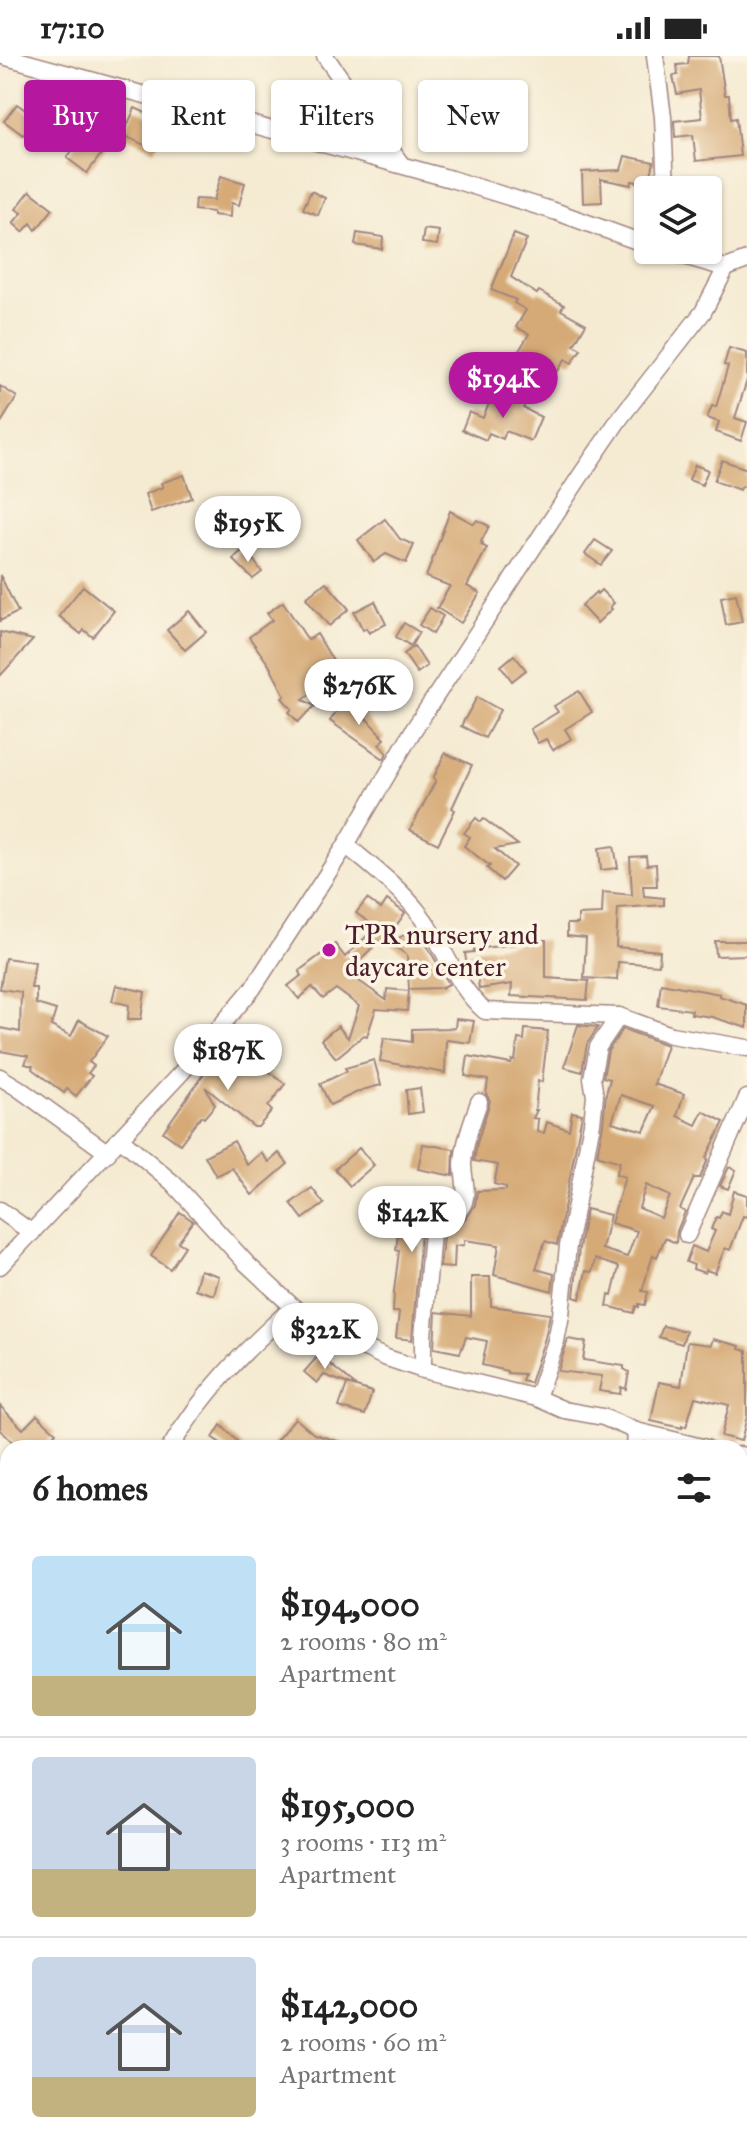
<!DOCTYPE html>
<html lang="en">
<head>
<meta charset="utf-8">
<style>
	:root { --surface:#fff; --page:#f6f6f6; --text:#222; --muted:#767676; --line:#e0e0e0; --accent:#b5179e }
	body { margin:0; font-family:"IM FELL Great Primer",serif; background:var(--page); color:var(--text); height:100vh; display:flex; flex-direction:column; font-size:30px; white-space:nowrap }
	* { box-sizing:border-box; margin:0 }
	p { font-size:26px; color:var(--muted) }
	.icon { flex:none; width:44px; height:44px; fill:none; stroke:currentColor; stroke-width:2; stroke-linecap:round; stroke-linejoin:round }
	.map { position:relative; flex:1; overflow:hidden }
	.drawer { position:absolute; left:0px; top:1384px; width:748px; height:714px; display:flex; flex-direction:column; background:var(--surface); border-radius:24px 24px 0 0; box-shadow:0 2px 6px #0004 }
	.drawer>* { flex:none }
	.banner { position:absolute; left:24px; top:24px; width:700px; height:72px; display:flex; gap:16px }
	.buttons { position:absolute; left:634px; top:120px; display:grid; gap:16px }
	.buttons a { display:grid; place-items:center; width:88px; height:88px; border-radius:8px; background:var(--surface); box-shadow:0 2px 6px #0004; font-size:40px }
	.price { position:absolute; translate:-50% -68px; padding:0 18px; border-radius:28px; background:#fff; color:#222; font-size:26px; line-height:52px; filter:drop-shadow(0 2px 4px #0008) }
	.price::after { content:''; position:absolute; left:50%; top:48px; width:24px; height:18px; margin-left:-12px; background:inherit; clip-path:polygon(0 0,100% 0,50% 100%) }
	.price.active { background:var(--accent); color:#fff }
	ul { padding:0; list-style:none }
	li { display:flex; align-items:center; gap:24px; height:200px; padding:0 32px }
	li+li { border-top:2px solid var(--line) }
	li span { display:grid; place-items:center; flex:none; width:224px; height:160px; border-radius:8px; color:#555 }
	li>.icon { margin-inline-start:auto }
	span .icon { width:96px; height:96px; fill:#fffc; stroke-width:1 }
	li b { font-size:34px }
	h2 { display:flex; justify-content:space-between; align-items:center; height:96px; padding:0 32px; font-size:34px }
	.tag { padding:0 28px; border-radius:8px; background:var(--surface); box-shadow:0 2px 6px #0004; font-size:28px; line-height:72px }
	.tag.active { background:var(--accent); color:#fff }
	.status { display:flex; justify-content:space-between; align-items:center; height:56px; padding:0 40px; background:var(--surface); direction:ltr }
	.status svg { height:22px; fill:currentColor }
	.map>svg:first-child { display:block }
	.building { fill:#d6aa77; fill-rule:evenodd }
	.lines { fill:none; stroke-linecap:round; stroke-linejoin:round }
	.street-casing { stroke:#a0857f; stroke-width:19 }
	.street { stroke:#fff; stroke-width:16 }
	.poi-dot { fill:#b5179e; stroke:#fcf5e5; stroke-width:3 }
	.labels { text-anchor:middle; stroke-width:7; stroke-linejoin:round; paint-order:stroke }
	.poi-label { font-size:28px; fill:#4a1f2b; stroke:#fcf5e5; text-anchor:start }
</style>
</head>
<body>
<div class="status"><b>17:10</b><svg viewBox="0 0 49 12"><path d="M0 12V9h3v3zM5 12V6h3v6zM10 12V3h3v9zM15 12V0h3v12zM26 1h20v11H26zM47 4h2v5h-2z"/></svg></div>
<div class="map">
<svg width="747" height="2097" viewBox="0 0 747 2097">
	<rect width="100%" height="100%" fill="#fcf5e5"/>
	<filter id="ink" filterUnits="userSpaceOnUse"><feTurbulence type="fractalNoise" baseFrequency=".0125" numOctaves="2"/><feDisplacementMap in="SourceGraphic" scale="16" xChannelSelector="R" yChannelSelector="G"/><feConvolveMatrix kernelMatrix="1 2 1 2 8 2 1 2 1" color-interpolation-filters="sRGB"/></filter>
	<filter id="wash" filterUnits="userSpaceOnUse"><feTurbulence type="fractalNoise" baseFrequency=".006" numOctaves="4" result="noise"/><feDisplacementMap in="SourceGraphic" scale="32" xChannelSelector="R" yChannelSelector="G"/><feGaussianBlur stdDeviation="1.8" result="paint"/><feColorMatrix in="noise" values="0 0 0 0 0 0 0 0 0 0 0 0 0 0 0 0 0 1.4 0 .05"/><feComposite in="paint" operator="in"/></filter>
	<g filter="url(#wash)">
		<rect width="100%" height="100%" fill="#f5ebd3"/>
		<g id="blocks">
			<!-- building -->
			<g class="building">
				<polygon points="689,0 719,0 725,39 729,39 731,63 736,62 740,100 696,105 693,79 675,81 674,65 702,62 699,34 677,38 673,20 678,19 677,9 688,8"/>
				<polygon points="17,48 36,62 23,79 4,65"/>
				<polygon points="135,52 168,67 155,94 123,79"/>
				<polygon points="92,66 114,81 87,117 67,102"/>
				<polygon points="625,100 654,106 649,128 632,125 631,129 601,123 602,146 583,147 582,116 621,114"/>
				<polygon points="221,120 245,127 239,149 231,147 230,161 213,159 213,156 194,154 195,143 214,144"/>
				<polygon points="30,135 53,153 36,174 31,167 23,176 13,167 22,157 16,153"/>
				<polygon points="311,135 325,142 318,159 303,153"/>
				<polygon points="424,173 439,175 437,189 422,187"/>
				<polygon points="357,177 383,181 382,193 355,189"/>
				<polygon points="514,178 527,183 511,221 537,238 539,235 564,249 561,254 586,268 574,289 581,293 572,307 565,303 558,315 537,302 534,307 517,298 529,278 516,271 526,254 514,247 516,244 491,234"/>
				<polygon points="729,292 747,297 747,324 735,362 747,366 741,385 716,376 719,366 707,362 712,350 716,351 728,310 724,309"/>
				<polygon points="0,330 17,341 0,368"/>
				<polygon points="493,338 504,343 505,340 525,348 523,352 541,361 531,385 506,375 503,383 489,377 486,384 462,374 469,356 483,362"/>
				<polygon points="722,404 747,413 747,432 742,430 740,434 714,425"/>
				<polygon points="695,409 708,414 702,429 689,424"/>
				<polygon points="184,419 192,442 151,456 145,438 163,431 161,427"/>
				<polygon points="450,455 474,468 477,464 489,470 481,486 483,487 481,489 487,492 467,530 480,537 461,567 437,552 450,530 426,521"/>
				<polygon points="385,463 400,483 414,489 406,507 386,498 374,506 358,484"/>
				<polygon points="595,484 612,495 601,509 585,498"/>
				<polygon points="245,492 262,516 253,523 233,503"/>
				<polygon points="0,519 18,556 0,565"/>
				<polygon points="326,526 349,553 329,570 306,542"/>
				<polygon points="83,530 114,555 93,581 84,574 81,578 59,560"/>
				<polygon points="601,534 614,547 610,551 612,553 597,567 581,550 596,536 597,538"/>
				<polygon points="736,538 742,566 726,569 721,541"/>
				<polygon points="375,545 386,568 369,577 366,572 363,574 354,556"/>
				<polygon points="283,546 308,584 317,578 336,610 328,616 332,620 303,644 315,650 298,666 289,656 292,653 282,642 285,640 269,609 249,581 272,564 267,557"/>
				<polygon points="430,552 443,560 433,578 419,569"/>
				<polygon points="189,555 206,576 185,594 167,574"/>
				<polygon points="404,567 419,576 411,590 396,581"/>
				<polygon points="0,576 33,584 0,620"/>
				<polygon points="414,590 427,610 417,617 404,598"/>
				<polygon points="514,599 526,614 512,625 501,610"/>
				<polygon points="387,612 405,620 395,640 377,632"/>
				<polygon points="579,635 592,656 565,673 571,683 553,694 546,683 538,687 530,673 558,656 554,650"/>
				<polygon points="477,641 500,654 485,682 461,670"/>
				<polygon points="346,642 366,657 364,660 385,683 379,688 387,697 384,703 330,665"/>
				<polygon points="445,697 472,709 452,752 455,754 438,788 410,774 436,724 433,723"/>
				<polygon points="476,762 481,766 484,763 518,789 495,793 515,810 502,825 487,812 490,810 464,790 470,781 464,777"/>
				<polygon points="614,790 618,812 601,814 599,792"/>
				<polygon points="646,800 647,809 656,808 657,830 643,830 644,840 664,842 664,849 618,852 616,891 660,895 659,909 618,906 617,924 584,922 586,882 567,880 567,868 578,868 578,859 602,858 603,836 632,839 630,801"/>
				<polygon points="367,843 381,853 387,844 405,857 383,889 379,885 355,909 361,918 355,922 386,944 387,933 409,935 407,955 376,953 367,980 364,979 336,1002 321,984 338,970 348,982 359,950 336,933 323,943 312,931 299,943 288,930 302,919 299,915 335,888 345,901 376,871 356,857"/>
				<polygon points="417,872 449,928 441,932 409,933 407,899 389,887"/>
				<polygon points="516,884 546,884 546,922 589,925 587,944 511,940 512,928 479,933 476,911 467,912 465,897 474,896 474,893 516,888"/>
				<polygon points="715,885 747,885 747,899 716,900"/>
				<polygon points="5,902 35,906 31,932 36,932 36,948 56,954 51,970 71,980 79,964 108,980 89,1006 94,1010 88,1017 92,1020 76,1040 67,1033 64,1037 32,1013 33,1010 25,1008 28,1000 0,995 0,972 20,976 21,936 0,933"/>
				<polygon points="661,927 720,938 719,940 747,949 747,972 712,961 691,958 692,954 658,950"/>
				<polygon points="116,929 145,936 141,963 128,963 129,949 112,945"/>
				<polygon points="456,963 474,965 470,987 446,984 445,1017 380,1005 384,982 412,986 412,973 455,972"/>
				<polygon points="578,969 598,971 587,988 582,1016 564,1011"/>
				<polygon points="525,973 548,975 542,1026 538,1025 535,1054 537,1054 533,1062 538,1063 537,1076 544,1077 547,1066 569,1074 572,1056 582,1058 557,1189 545,1185 536,1213 554,1218 552,1235 494,1219 499,1189 464,1184 464,1189 455,1190 454,1212 440,1211 443,1181 461,1167 470,1157 475,1149 477,1135 506,1134 506,1131 494,1128 498,1109 474,1105 477,1087 490,1045 486,1038 488,1024 465,1020 468,1000 511,1008 512,1004 515,1005 518,983 524,984"/>
				<path d="M623 973 667 989 654 1028 684 1038 677 1060 696 1069 703 1055 724 1066 706 1102 708 1103 700 1122H694L680 1153 685 1156 677 1175 676 1187 665 1182 657 1201 653 1199 642 1235 648 1236 645 1249 639 1248V1251L636 1250 634 1257 607 1250 609 1239 612 1240 619 1211 595 1203 592 1216 586 1215 580 1243 574 1241 579 1192 586 1153 610 1159 602 1193 627 1201 637 1175 611 1167 625 1121 616 1118 620 1106 597 1099 603 1068 606 1038 610 1023 603 1021 608 995ZM621 1039 655 1050 644 1075 612 1066ZM646 1129 670 1140 661 1162 639 1152Z"/>
				<polygon points="225,987 245,1001 249,997 263,1008 261,1010 285,1028 268,1051 272,1055 258,1071 254,1071 205,1031 215,1049 204,1062 201,1060 180,1088 163,1076"/>
				<polygon points="374,1004 381,1029 362,1034 330,1049 320,1028 347,1015 345,1012"/>
				<polygon points="420,1032 423,1056 408,1058 406,1034"/>
				<polygon points="234,1085 247,1109 261,1097 269,1106 279,1097 288,1108 252,1139 232,1112 216,1120 205,1100"/>
				<polygon points="423,1088 454,1093 453,1120 418,1113"/>
				<polygon points="359,1092 374,1109 350,1130 335,1113"/>
				<polygon points="729,1111 736,1114 728,1133 720,1130"/>
				<polygon points="312,1132 324,1148 303,1163 291,1147"/>
				<polygon points="734,1135 747,1139 747,1161 743,1160 730,1194 725,1192 715,1217 706,1214 705,1217 693,1213 694,1209 686,1206 692,1190 706,1196 715,1175 711,1173 716,1161 719,1162 722,1155 728,1158"/>
				<polygon points="400,1137 409,1138 413,1143 413,1139 432,1140 432,1138 454,1137 450,1147 428,1164 421,1174 412,1284 396,1282 399,1256 393,1256 394,1235 399,1195 396,1194 401,1152 398,1152"/>
				<polygon points="180,1156 193,1165 178,1186 185,1190 170,1213 151,1200"/>
				<polygon points="200,1214 219,1220 214,1239 195,1233"/>
				<polygon points="471,1221 490,1221 491,1250 550,1258 545,1282 530,1327 522,1325 524,1318 507,1317 507,1315 482,1309 487,1285 466,1281 460,1297 434,1292 436,1256 471,1260"/>
				<polygon points="663,1270 686,1275 682,1288 659,1281"/>
				<polygon points="568,1283 586,1286 583,1304 624,1310 624,1313 629,1316 626,1333 621,1331 620,1338 599,1335 602,1320 558,1315"/>
				<polygon points="713,1283 740,1290 739,1293 747,1295 747,1360 741,1385 721,1380 729,1349 695,1341 686,1371 682,1370 682,1372 651,1365 659,1326 681,1330 687,1286 711,1289"/>
				<polygon points="319,1299 355,1329 354,1330 324,1319 317,1327 304,1316"/>
				<polygon points="347,1328 372,1336 365,1359 339,1351"/>
				<polygon points="0,1350 23,1373 37,1359 56,1376 41,1392 19,1392 0,1374"/>
				<polygon points="295,1362 314,1378 351,1389 351,1392 270,1392"/>
				<polygon points="221,1369 244,1392 228,1392 213,1382"/>
			</g>
		</g>
	</g>
	<g filter="url(#ink)">
		<use href="#blocks" fill-opacity="0" stroke="#a0857f" stroke-width="2"/>
		<g class="lines">
			<!-- street casing -->
			<g class="street-casing">
				<g id="street">
					<polyline points="3,0 451,123 557,156 648,189"/>
					<polyline points="325,0 401,108"/>
					<polyline points="655,0 663,61 666,134"/>
					<polyline points="663,194 726,212 747,204"/>
					<path d="M346 789C371 810 399 831 419 857 444 887 455 930 485 955L619 960 671 979 747 992"/>
					<polyline points="0,1021 18,1032 108,1097"/>
					<polyline points="121,1083 173,1127 247,1208 293,1251 342,1281 384,1301 423,1314 537,1342 564,1354 603,1361 636,1375 706,1392"/>
					<polyline points="0,1154 32,1177"/>
					<polyline points="687,1179 747,1042"/>
					<polyline points="0,1210 181,1017 253,932 346,789 414,673 581,419 620,362 703,256 726,212"/>
					<path d="M423 1314V1281L432 1176C441 1166 460 1159 464 1146 468 1134 463 1120 463 1108 464 1087 472 1066 479 1046"/>
					<polyline points="537,1342 556,1285 561,1259 568,1190 592,1067 595,1040 592,1022 598,991 619,960"/>
					<path d="M170 1392C202 1337 246 1293 293 1251"/>
					<polyline points="635,1392 636,1375"/>
					<polyline points="740,1399 747,1401"/>
					<polyline points="0,1787 8,1792"/>
					<polyline points="0,1828 8,1825"/>
					<polyline points="372,2090 383,2097"/>
				</g>
			</g>
			<!-- street -->
			<use href="#street" class="street"/>
		</g>
	</g>
	<!-- markers -->
	<circle class="poi-dot" cx="329" cy="894" r="8"/>
	<g class="labels">
		<!-- poi labels -->
		<g class="poi-label">
			<text x="345" y="888">TPR nursery and<tspan x="345" dy="32">daycare center</tspan></text>
		</g>
	</g>
</svg>
<div class="buttons">
<a><svg class="icon" aria-label="layers" viewBox="0 0 24 24"><path d="M12 4l9 5-9 5-9-5zM3 14l9 5 9-5"/></svg></a>
</div>
<b class="price active" style="left:503px;top:364px">$194K</b>
<b class="price" style="left:248px;top:508px">$195K</b>
<b class="price" style="left:359px;top:671px">$276K</b>
<b class="price" style="left:228px;top:1036px">$187K</b>
<b class="price" style="left:412px;top:1198px">$142K</b>
<b class="price" style="left:325px;top:1315px">$322K</b>
<div class="banner">
<a class="tag active">Buy</a>
<a class="tag">Rent</a>
<a class="tag">Filters</a>
<a class="tag">New</a>
</div>
<section class="drawer">
<h2>6 homes<svg class="icon" aria-label="filters" viewBox="0 0 24 24"><path d="M4 7h16M4 17h16"/><circle cx="9" cy="7" r="2"/><circle cx="15" cy="17" r="2"/></svg></h2>
<ul>
<li><span style="background:linear-gradient(#bfe0f5 75%,#c2b280 0)"><svg class="icon" aria-label="home" viewBox="0 0 24 24"><path d="M3 11l9-7 9 7M6 9v11h12V9"/></svg></span><div><b>$194,000</b><p>2 rooms · 80 m²</p><p>Apartment</p></div></li>
<li><span style="background:linear-gradient(#c9d6e8 70%,#c2b280 0)"><svg class="icon" aria-label="home" viewBox="0 0 24 24"><path d="M3 11l9-7 9 7M6 9v11h12V9"/></svg></span><div><b>$195,000</b><p>3 rooms · 113 m²</p><p>Apartment</p></div></li>
<li><span style="background:linear-gradient(#c9d6e8 75%,#c2b280 0)"><svg class="icon" aria-label="home" viewBox="0 0 24 24"><path d="M3 11l9-7 9 7M6 9v11h12V9"/></svg></span><div><b>$142,000</b><p>2 rooms · 60 m²</p><p>Apartment</p></div></li>
</ul>
</section>
</div>
</body>
</html>
